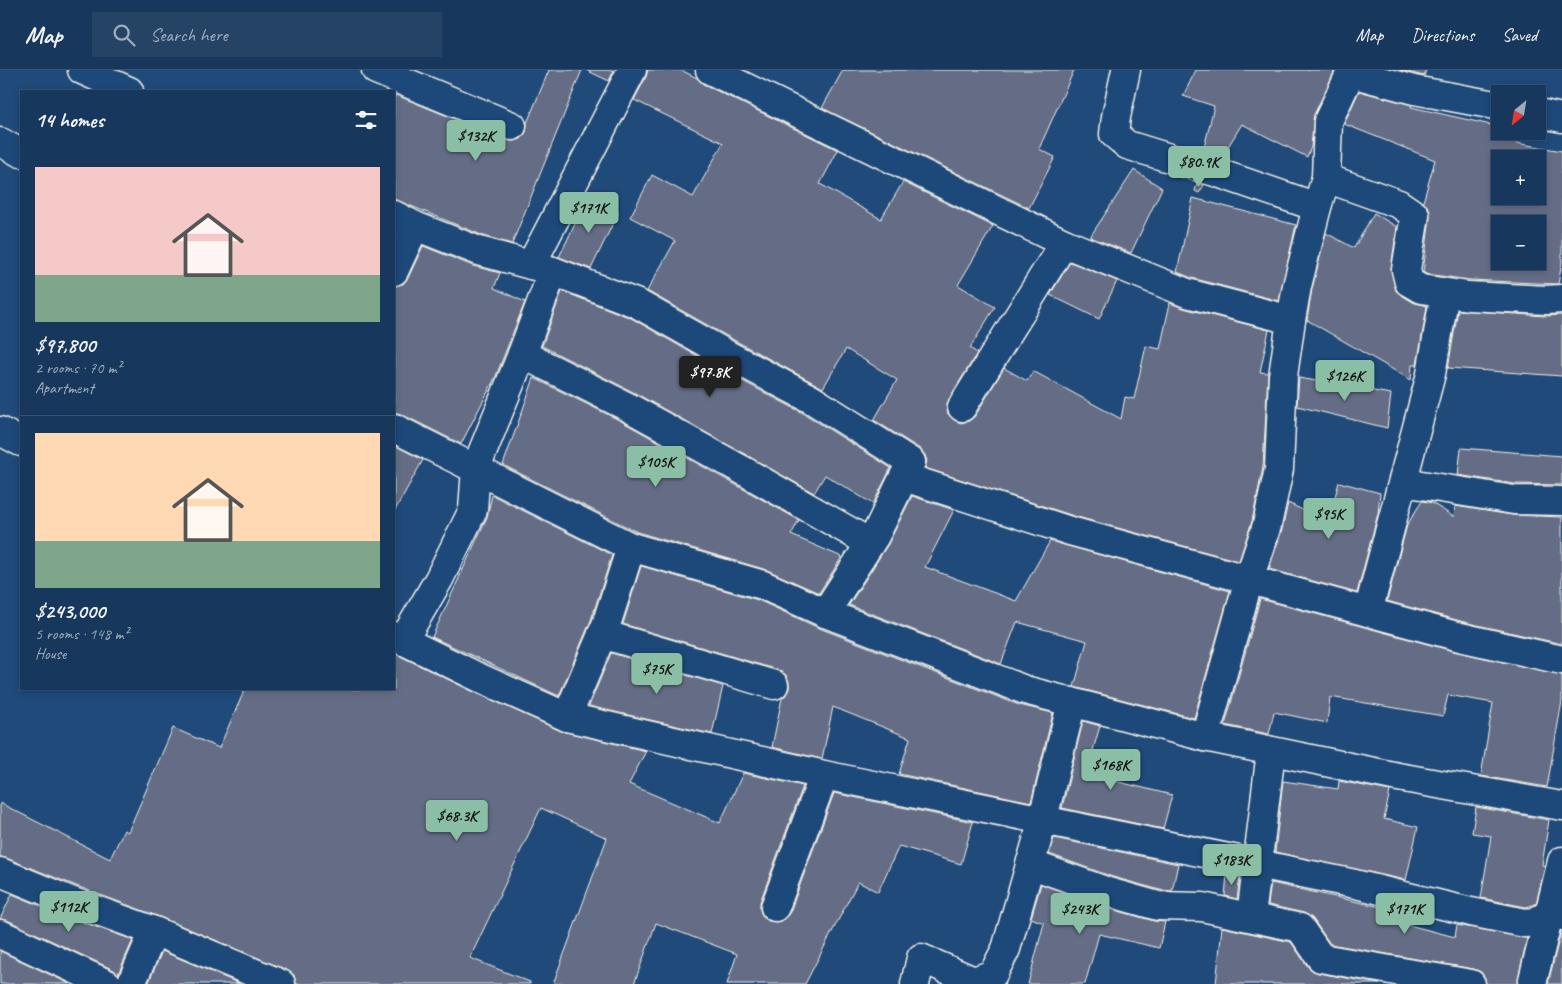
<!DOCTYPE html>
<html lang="en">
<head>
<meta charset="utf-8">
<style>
	:root { --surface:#17385c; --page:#244365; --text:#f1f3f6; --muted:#9eacbb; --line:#365272; --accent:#8abfa5 }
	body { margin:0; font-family:Caveat,sans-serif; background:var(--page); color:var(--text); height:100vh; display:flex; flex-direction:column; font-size:19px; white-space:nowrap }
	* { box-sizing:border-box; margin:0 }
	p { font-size:16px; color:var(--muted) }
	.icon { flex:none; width:28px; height:28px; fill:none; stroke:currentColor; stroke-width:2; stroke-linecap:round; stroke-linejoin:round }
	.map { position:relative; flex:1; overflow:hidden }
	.side { position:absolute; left:20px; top:20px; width:375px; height:600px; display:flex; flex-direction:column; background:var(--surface); border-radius:0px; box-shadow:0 2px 8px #0003,0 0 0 1px var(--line) }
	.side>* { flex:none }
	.needle { width:32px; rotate:210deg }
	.fabs { position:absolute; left:1491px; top:15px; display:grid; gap:10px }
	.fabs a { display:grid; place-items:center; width:55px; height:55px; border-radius:0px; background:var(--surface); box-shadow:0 2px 8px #0003,0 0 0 1px var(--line); font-size:25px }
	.price { position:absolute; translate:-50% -42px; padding:0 11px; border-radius:5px; background:var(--accent); color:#111; font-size:16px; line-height:32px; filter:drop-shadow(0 1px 2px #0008) }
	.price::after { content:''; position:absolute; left:50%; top:30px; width:15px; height:11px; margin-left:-8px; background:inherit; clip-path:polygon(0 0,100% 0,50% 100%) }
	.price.current { background:#222; color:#fff }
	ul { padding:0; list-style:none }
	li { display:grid; align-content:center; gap:10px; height:265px; padding:0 15px }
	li+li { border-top:1px solid var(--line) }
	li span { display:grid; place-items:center; height:155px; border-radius:0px; color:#555 }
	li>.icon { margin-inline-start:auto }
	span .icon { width:90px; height:90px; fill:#fffc; stroke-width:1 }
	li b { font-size:21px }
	h2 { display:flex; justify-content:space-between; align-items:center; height:60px; padding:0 15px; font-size:21px }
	header { display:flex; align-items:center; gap:30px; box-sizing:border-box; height:70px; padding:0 25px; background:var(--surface); border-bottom:1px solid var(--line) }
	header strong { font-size:24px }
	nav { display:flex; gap:28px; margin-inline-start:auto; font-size:18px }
	.search { width:350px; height:45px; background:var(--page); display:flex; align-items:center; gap:12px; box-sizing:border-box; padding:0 18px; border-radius:0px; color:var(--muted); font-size:19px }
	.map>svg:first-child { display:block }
	.building { fill:#656d86; stroke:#f4f1e8; fill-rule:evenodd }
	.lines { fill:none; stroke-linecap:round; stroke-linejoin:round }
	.minor-casing { stroke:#f4f1e8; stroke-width:31 }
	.minor { stroke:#1f4a7a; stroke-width:28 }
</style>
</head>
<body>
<header>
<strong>Map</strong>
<div class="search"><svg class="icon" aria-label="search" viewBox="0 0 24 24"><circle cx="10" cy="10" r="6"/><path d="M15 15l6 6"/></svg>Search here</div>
<nav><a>Map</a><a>Directions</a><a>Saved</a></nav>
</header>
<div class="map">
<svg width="1562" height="914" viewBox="0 0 1562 914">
	<rect width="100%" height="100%" fill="#1f4a7a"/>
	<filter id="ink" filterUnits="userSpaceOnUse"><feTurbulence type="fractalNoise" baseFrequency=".02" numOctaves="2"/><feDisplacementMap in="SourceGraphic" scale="10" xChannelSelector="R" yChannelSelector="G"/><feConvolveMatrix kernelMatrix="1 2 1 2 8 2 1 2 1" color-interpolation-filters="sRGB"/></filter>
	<g filter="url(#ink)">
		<!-- building -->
		<g class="building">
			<polygon points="549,0 582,0 512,174 484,166 394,129 394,29 396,25 506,70 515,71 521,69 526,62 527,53"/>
			<polygon points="586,0 614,0 609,11"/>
			<polygon points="648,0 681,0 697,8 703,14 838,80 820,114 881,149 903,112 993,156 958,215 995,237 970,278 977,283 949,329 946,336 948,344 954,350 961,353 969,351 975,346 1004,298 1027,311 1033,301 1121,349 1125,327 1134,329 1146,276 1160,279 1170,233 1183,238 1269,260 1260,302 1268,303 1263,397 1252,451 1239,491 1074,446 925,398 927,391 925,385 920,379 874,350 897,310 846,279 823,318 734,270 647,221 675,171 630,147 652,105 693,127 723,73 634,30 646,7"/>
			<polygon points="843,0 1074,0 1039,79 1055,87 1029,138 822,38"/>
			<polygon points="1196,0 1335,0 1314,45 1311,77 1307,87 1242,54 1221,88 1203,82 1214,36 1183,26"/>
			<polygon points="1400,0 1426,0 1424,6"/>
			<path d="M1359 21 1412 35 1411 37 1500 57V61H1518L1516 73 1562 81V193L1558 214 1470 210 1426 204 1423 202 1430 148 1429 138 1423 132 1435 90 1344 54ZM1500 89H1538V126H1500ZM1500 154H1538V191H1500Z"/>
			<polygon points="1134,100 1162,118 1131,183 1090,167"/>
			<polygon points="1197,113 1204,115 1199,123 1195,121"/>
			<polygon points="1193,128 1296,155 1279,231 1192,208 1177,202"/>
			<polygon points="587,129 618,143 591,199 559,187"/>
			<polygon points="1374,143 1397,157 1391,198 1396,221 1413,232 1427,236 1417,295 1412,295 1411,310 1307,250 1312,219 1326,163 1354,178"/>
			<polygon points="423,176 473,196 500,203 494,218 525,232 496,306 461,374 401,344 394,342 394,216 403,214 408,208"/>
			<polygon points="1070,192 1117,211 1099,249 1050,225"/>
			<polygon points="562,221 631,248 718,298 803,343 891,398 873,434 825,405 814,423 635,323 542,276"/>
			<polygon points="1458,240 1545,246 1562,245 1562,306 1448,298"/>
			<polygon points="534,308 621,351 799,450 791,465 842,487 819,523 767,500 637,462 503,395"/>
			<polygon points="1299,308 1391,324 1387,358 1297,336"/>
			<polygon points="394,375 423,390 394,442"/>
			<polygon points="1461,378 1562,386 1562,415 1515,414 1458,405"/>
			<polygon points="1339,412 1380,423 1378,443 1357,523 1269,499 1282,460 1288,433 1328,452"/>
			<polygon points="492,425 612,485 591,550 559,626 432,567 487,447"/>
			<polygon points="912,426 954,440 925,497 1016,531 1050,471 1230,521 1194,648 1074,617 1087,571 1017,552 1001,594 849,535 888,474"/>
			<polygon points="1422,431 1432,433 1454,447 1455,436 1512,445 1562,447 1562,574 1464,552 1387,531 1407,455"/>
			<polygon points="641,496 758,530 819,558 1019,635 1053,643 1031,732 899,704 910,668 833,637 822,689 772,677 782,628 785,626 789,619 789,612 786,605 778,600 623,554"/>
			<polygon points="1260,529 1457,582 1562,605 1562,631 1547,717 1481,706 1493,633 1448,625 1443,646 1330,627 1327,653 1274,642 1269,664 1225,655"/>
			<polygon points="394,583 472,621 561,661 646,681 629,714 720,753 743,703 803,716 760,832 760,840 763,847 769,851 778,852 785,849 790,842 834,723 973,752 961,794 899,776 878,822 858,812 805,914 727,914 737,884 656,853 634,914 553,914 607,768 541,738 470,888 530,912 530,914 296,914 294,905 287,900 160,847 79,817 6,788 0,787 0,733 110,789 124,760 128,762 173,658 219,678 245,619 394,619"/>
			<polygon points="611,583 723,616 712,664 589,636"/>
			<polygon points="1083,651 1100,656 1086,704 1172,725 1163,759 1062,738"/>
			<polygon points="1283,711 1338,719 1339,711 1390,721 1384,749 1418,757 1406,810 1275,782"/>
			<polygon points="1476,737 1549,750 1542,795 1545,796 1536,834 1526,837 1481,828 1491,766 1472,763"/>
			<polygon points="1054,768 1178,794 1172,821 1160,820 1113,807 1049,784"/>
			<polygon points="1227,804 1240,806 1237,829 1225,826"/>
			<polygon points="1271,813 1399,841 1397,852 1455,867 1457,855 1527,868 1517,914 1486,914 1485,908 1481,902 1474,899 1330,874 1313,849 1304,843 1268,835"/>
			<polygon points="1041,814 1104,837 1154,851 1165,852 1159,878 1099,864 1085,914 1028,914 1044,853 1031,848"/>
			<polygon points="12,824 68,847 133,870 118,904 114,900 7,850 0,849"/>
			<polygon points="1222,857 1291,872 1308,897 1318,903 1380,914 1216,914"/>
			<polygon points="1561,861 1562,914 1548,914"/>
			<polygon points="0,881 70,914 0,914"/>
			<polygon points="162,881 240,914 148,914"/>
		</g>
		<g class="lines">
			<!-- minor casing -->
			<g class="minor-casing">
				<g id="minor">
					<polyline points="82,0 129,21"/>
					<polyline points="376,0 512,56"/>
					<polyline points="710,0 1064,173 1187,223 1291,250"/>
					<polyline points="1126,0 1116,47 1114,64 1127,75 1215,102 1317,137 1326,108 1399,134 1415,145 1406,200 1409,212 1421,219 1468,226 1546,230 1562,229"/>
					<polyline points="1351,3 1414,20 1500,36"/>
					<polyline points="1538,43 1562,48"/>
					<polyline points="0,72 21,83"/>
					<polyline points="1326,108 1328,51 1352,0"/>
					<polyline points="394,145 415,156 479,181 553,201 638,234 726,284 811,329 911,392 875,466 825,543"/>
					<polyline points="531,195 632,0"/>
					<polyline points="394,201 415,156"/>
					<polyline points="522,284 553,201"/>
					<polyline points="962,337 1064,173"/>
					<polyline points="394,358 631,477 763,515 825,543 1025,620 1205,667 1398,707 1562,736"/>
					<polyline points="0,361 21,372"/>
					<polyline points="904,407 1070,461 1460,567 1562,590"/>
					<polyline points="1403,412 1514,430 1562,431"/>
					<polyline points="1368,542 1431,304 1445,223"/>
					<polyline points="602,564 774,615"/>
					<polyline points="394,566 478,607 567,647 824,705 1355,814 1471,842 1525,853 1535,852 1549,844 1562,846"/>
					<polyline points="403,571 439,509 473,440 476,398 522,284 628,337 744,401 870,473"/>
					<polyline points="567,647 606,555 631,477"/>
					<polyline points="1205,667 1249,509 1267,455 1279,399 1283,306 1291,250 1297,216 1317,137"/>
					<polyline points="1030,794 1108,822 1158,836 1202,837 1300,858 1321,888 1471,914"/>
					<polyline points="0,802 73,832 154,861 281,914"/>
					<polyline points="775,837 824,705"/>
					<polyline points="1251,847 1271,681"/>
					<polyline points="0,864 107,914"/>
					<polyline points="131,914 154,861"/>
					<polyline points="915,914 921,888 974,911 993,904 1006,879 1039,764 1072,632"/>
					<polyline points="1532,914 1562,791"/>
				</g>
			</g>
			<!-- minor -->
			<use href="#minor" class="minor"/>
		</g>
	</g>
</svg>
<div class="fabs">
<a><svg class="needle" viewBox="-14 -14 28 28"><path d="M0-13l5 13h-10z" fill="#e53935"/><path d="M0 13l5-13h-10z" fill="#9eacbb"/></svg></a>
<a>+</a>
<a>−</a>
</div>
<b class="price" style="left:476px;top:92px">$132K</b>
<b class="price" style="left:1199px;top:118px">$80.9K</b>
<b class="price" style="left:589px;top:164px">$171K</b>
<b class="price current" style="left:710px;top:328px">$97.8K</b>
<b class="price" style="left:1345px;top:332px">$126K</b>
<b class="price" style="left:656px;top:418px">$105K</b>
<b class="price" style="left:1329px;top:470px">$95K</b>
<b class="price" style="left:657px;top:625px">$75K</b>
<b class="price" style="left:1111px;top:721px">$168K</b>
<b class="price" style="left:457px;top:772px">$68.3K</b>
<b class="price" style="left:1232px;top:816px">$183K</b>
<b class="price" style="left:69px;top:863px">$112K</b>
<b class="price" style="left:1080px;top:865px">$243K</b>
<b class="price" style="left:1405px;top:865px">$171K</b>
<section class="side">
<h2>14 homes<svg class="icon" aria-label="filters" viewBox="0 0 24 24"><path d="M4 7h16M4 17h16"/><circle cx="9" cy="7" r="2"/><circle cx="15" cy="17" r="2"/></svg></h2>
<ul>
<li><span style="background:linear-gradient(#f6c9c9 70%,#7fa58c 0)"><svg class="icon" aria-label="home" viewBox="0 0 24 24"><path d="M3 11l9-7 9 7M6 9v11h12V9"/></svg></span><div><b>$97,800</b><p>2 rooms · 70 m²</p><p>Apartment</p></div></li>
<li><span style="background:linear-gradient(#ffd9b3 70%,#7fa58c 0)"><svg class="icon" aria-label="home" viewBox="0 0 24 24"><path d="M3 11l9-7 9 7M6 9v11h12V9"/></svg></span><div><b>$243,000</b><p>5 rooms · 148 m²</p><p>House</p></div></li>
</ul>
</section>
</div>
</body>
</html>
